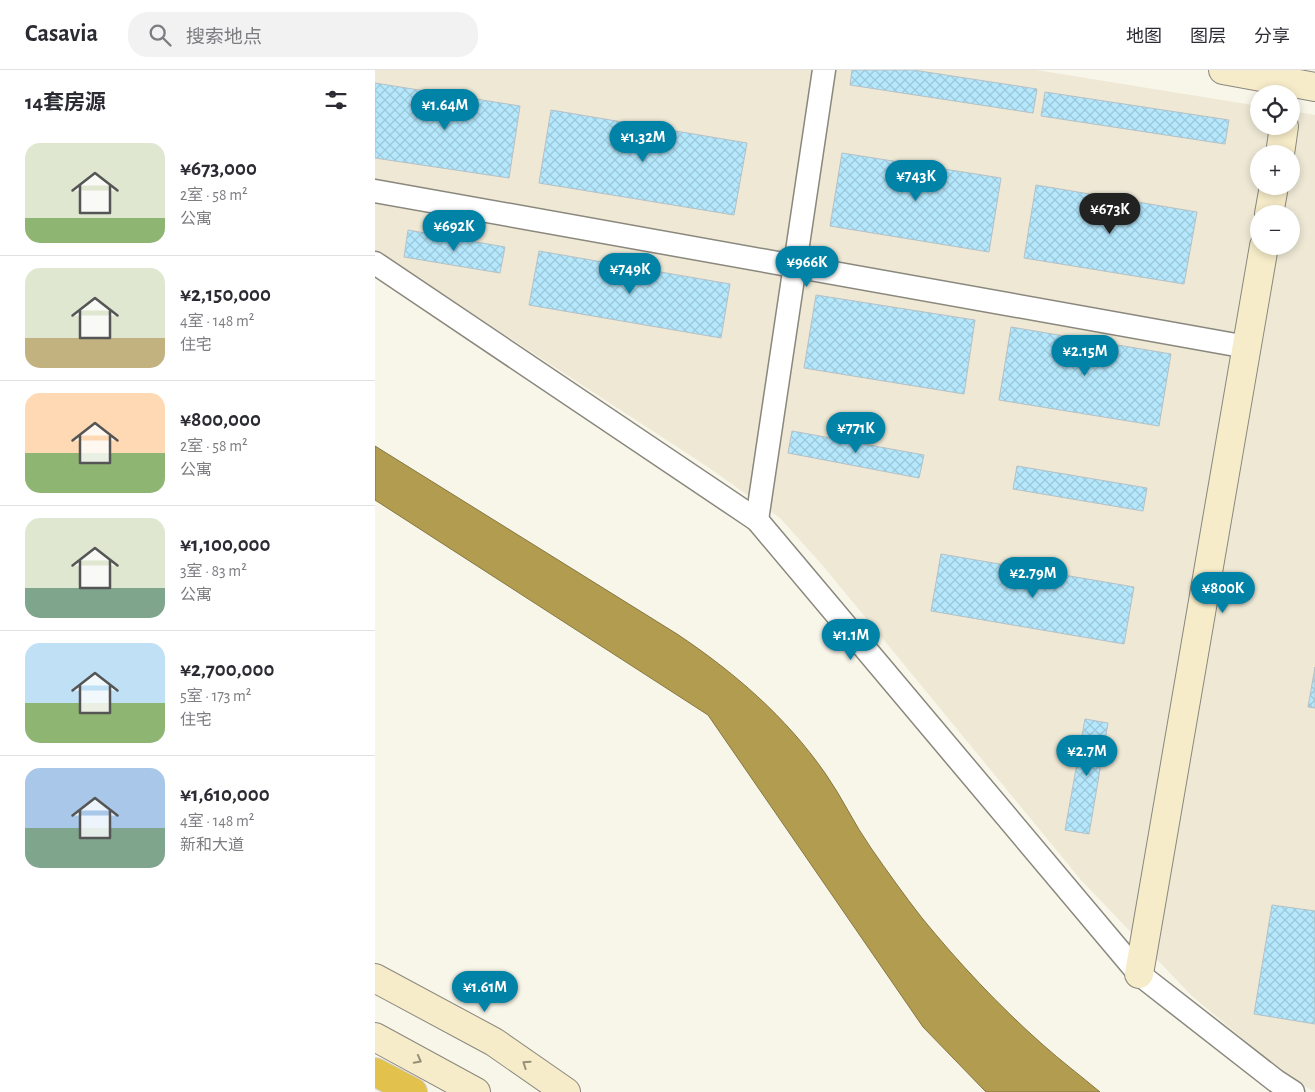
<!DOCTYPE html>
<html lang="zh">
<head>
<meta charset="utf-8">
<style>
	:root { --surface:#fff; --page:#f2f2f3; --text:#2b2b33; --muted:#7c7c81; --line:#e1e1e2; --accent:#0083a7 }
	body { margin:0; font-family:"Alegreya Sans","Noto Sans SC",sans-serif; background:var(--page); color:var(--text); height:100vh; display:flex; flex-direction:column; font-size:19px; white-space:nowrap }
	* { box-sizing:border-box; margin:0 }
	p { font-size:16px; color:var(--muted) }
	.icon { flex:none; width:28px; height:28px; fill:none; stroke:currentColor; stroke-width:2; stroke-linecap:round; stroke-linejoin:round }
	.map { position:relative; flex:1; overflow:hidden }
	.side { display:flex; flex-direction:column; background:var(--surface); width:375px }
	.side>* { flex:none }
	.tools { position:absolute; left:875px; top:15px; display:grid; gap:10px }
	.tools a { display:grid; place-items:center; width:50px; height:50px; border-radius:50%; background:var(--surface); box-shadow:0 2px 8px #0003; font-size:25px }
	.price { position:absolute; translate:-50% -42px; padding:0 11px; border-radius:18px; background:var(--accent); color:#fff; font-size:16px; line-height:32px; filter:drop-shadow(0 1px 2px #0008) }
	.price::after { content:''; position:absolute; left:50%; top:30px; width:15px; height:11px; margin-left:-8px; background:inherit; clip-path:polygon(0 0,100% 0,50% 100%) }
	.price.current { background:#222; color:#fff }
	ul { padding:0; list-style:none }
	li { display:flex; align-items:center; gap:15px; height:125px; padding:0 25px }
	li+li { border-top:1px solid var(--line) }
	li span { display:grid; place-items:center; flex:none; width:140px; height:100px; border-radius:15px; color:#555 }
	li>.icon { margin-inline-start:auto }
	span .icon { width:60px; height:60px; fill:#fffc; stroke-width:1 }
	li b { font-size:21px }
	h2 { display:flex; justify-content:space-between; align-items:center; height:60px; padding:0 25px; font-size:21px }
	header { display:flex; align-items:center; gap:30px; box-sizing:border-box; height:70px; padding:0 25px; background:var(--surface); border-bottom:1px solid var(--line) }
	header strong { font-size:24px }
	nav { display:flex; gap:28px; margin-inline-start:auto; font-size:18px }
	.search { width:350px; height:45px; background:var(--page); display:flex; align-items:center; gap:12px; box-sizing:border-box; padding:0 18px; border-radius:20px; color:var(--muted); font-size:19px }
	main { display:flex; flex:1; min-height:0 }
	.map>svg:first-child { display:block }
	.built { fill:#eee8d5; fill-rule:evenodd }
	.water { fill:#b29c4f; stroke:#867740 }
	.building { fill:url(#building-cross-hatch); stroke:#b5c1c6 }
	.lines { fill:none; stroke-linecap:round; stroke-linejoin:round }
	.street-casing { stroke:#8a877d; stroke-width:25 }
	.secondary-casing { stroke:#8a877d; stroke-width:30 }
	.highway-casing { stroke:#d3d2d2; stroke-width:30 }
	.street { stroke:#fff; stroke-width:22 }
	.secondary { stroke:#f6ecc9; stroke-width:28 }
	.highway { stroke:#e2c14c; stroke-width:28 }
	.oneway { stroke:#96907b }
</style>
</head>
<body>
<header>
<strong>Casavia</strong>
<div class="search"><svg class="icon" aria-label="search" viewBox="0 0 24 24"><circle cx="10" cy="10" r="6"/><path d="M15 15l6 6"/></svg>搜索地点</div>
<nav><a>地图</a><a>图层</a><a>分享</a></nav>
</header>
<main>
<section class="side">
<h2>14套房源<svg class="icon" aria-label="filters" viewBox="0 0 24 24"><path d="M4 7h16M4 17h16"/><circle cx="9" cy="7" r="2"/><circle cx="15" cy="17" r="2"/></svg></h2>
<ul>
<li><span style="background:linear-gradient(#dfe7d0 75%,#8fb573 0)"><svg class="icon" aria-label="home" viewBox="0 0 24 24"><path d="M3 11l9-7 9 7M6 9v11h12V9"/></svg></span><div><b>¥673,000</b><p>2室 · 58 m²</p><p>公寓</p></div></li>
<li><span style="background:linear-gradient(#dfe7d0 70%,#c2b280 0)"><svg class="icon" aria-label="home" viewBox="0 0 24 24"><path d="M3 11l9-7 9 7M6 9v11h12V9"/></svg></span><div><b>¥2,150,000</b><p>4室 · 148 m²</p><p>住宅</p></div></li>
<li><span style="background:linear-gradient(#ffd9b3 60%,#8fb573 0)"><svg class="icon" aria-label="home" viewBox="0 0 24 24"><path d="M3 11l9-7 9 7M6 9v11h12V9"/></svg></span><div><b>¥800,000</b><p>2室 · 58 m²</p><p>公寓</p></div></li>
<li><span style="background:linear-gradient(#dfe7d0 70%,#7fa58c 0)"><svg class="icon" aria-label="home" viewBox="0 0 24 24"><path d="M3 11l9-7 9 7M6 9v11h12V9"/></svg></span><div><b>¥1,100,000</b><p>3室 · 83 m²</p><p>公寓</p></div></li>
<li><span style="background:linear-gradient(#bfe0f5 60%,#8fb573 0)"><svg class="icon" aria-label="home" viewBox="0 0 24 24"><path d="M3 11l9-7 9 7M6 9v11h12V9"/></svg></span><div><b>¥2,700,000</b><p>5室 · 173 m²</p><p>住宅</p></div></li>
<li><span style="background:linear-gradient(#a9c7e8 60%,#7fa58c 0)"><svg class="icon" aria-label="home" viewBox="0 0 24 24"><path d="M3 11l9-7 9 7M6 9v11h12V9"/></svg></span><div><b>¥1,610,000</b><p>4室 · 148 m²</p><p>新和大道</p></div></li>
</ul>
</section>
<div class="map">
<svg width="940" height="1022" viewBox="0 0 940 1022">
	<defs>
		<pattern id="building-cross-hatch" width="8" height="8" patternUnits="userSpaceOnUse" patternTransform="scale(1.25)"><rect width="8" height="8" fill="#b5e8fd"/><path d="M0 0l8 8M0 8l8-8" fill="none" stroke="#9bc7d8"/></pattern>
	</defs>
	<rect width="100%" height="100%" fill="#f8f5e9"/>
	<!-- built -->
	<path class="built" d="M0 0H661L884 36V56H916V41L940 45V1022L916 1009 817 926 706 810 449 497 405 448 333 397 0 180ZM884 84H916V116H884ZM884 144H916V176H884Z"/>
	<!-- water -->
	<path class="water" d="M0 376 302 564C359 602 411 647 450 703 467 727 479 754 496 778 512 801 529 825 547 848 583 892 624 936 667 974 686 991 706 1006 725 1022H611L548 957 333 645 0 430Z"/>
	<!-- building -->
	<g class="building">
		<polygon points="477,0 538,0 662,19 658,43 475,15"/>
		<polygon points="0,13 145,36 134,108 0,88"/>
		<polygon points="670,22 854,50 850,74 666,46"/>
		<polygon points="176,40 372,73 359,145 164,113"/>
		<polygon points="467,83 626,108 614,182 455,156"/>
		<polygon points="661,115 822,142 809,214 649,188"/>
		<polygon points="33,160 130,177 125,203 29,187"/>
		<polygon points="164,181 355,214 346,268 154,235"/>
		<polygon points="441,225 600,250 589,324 429,298"/>
		<polygon points="636,257 796,284 784,356 624,330"/>
		<polygon points="417,361 549,385 544,408 413,383"/>
		<polygon points="642,396 772,418 768,441 638,419"/>
		<polygon points="566,484 759,517 749,574 556,541"/>
		<polygon points="940,597 940,638 933,637"/>
		<polygon points="710,649 733,653 714,764 690,760"/>
		<polygon points="897,835 940,841 940,954 879,944"/>
	</g>
	<g class="lines">
		<!-- street casing -->
		<g class="street-casing">
			<g id="street">
				<polyline points="0,121 872,277"/>
				<polyline points="0,193 382,450 764,904 901,1011 918,1022"/>
				<polyline points="382,450 449,0"/>
			</g>
		</g>
		<!-- secondary casing -->
		<g class="secondary-casing">
			<g id="secondary">
				<polyline points="848,0 940,17"/>
				<polyline points="905,84 909,56"/>
				<polyline points="894,144 899,116"/>
				<polyline points="764,904 889,176"/>
				<polyline points="0,908 119,972 191,1022"/>
				<polyline points="0,967 101,1022"/>
			</g>
		</g>
		<!-- highway casing -->
		<g class="highway-casing">
			<polyline id="highway" points="0,1002 38,1022"/>
		</g>
		<!-- street -->
		<use href="#street" class="street"/>
		<!-- secondary -->
		<use href="#secondary" class="secondary"/>
		<!-- highway -->
		<use href="#highway" class="highway"/>
	</g>
	<!-- one-way arrows -->
	<defs><path id="oneway-chevron" d="M-2-3.5L2.5 0L-2 3.5" fill="none" stroke-width="1.6" stroke-linecap="round" stroke-linejoin="round" transform="scale(1.25)"/></defs>
	<g class="oneway">
		<use href="#oneway-chevron" transform="translate(43 990) rotate(28)"/>
		<use href="#oneway-chevron" transform="translate(151 994) rotate(-146)"/>
	</g>
</svg>
<div class="tools">
<a><svg class="icon" aria-label="locate" viewBox="0 0 24 24"><circle cx="12" cy="12" r="6"/><path d="M12 2v4M12 18v4M2 12h4M18 12h4"/></svg></a>
<a>+</a>
<a>−</a>
</div>
<b class="price" style="left:70px;top:61px">¥1.64M</b>
<b class="price" style="left:268px;top:93px">¥1.32M</b>
<b class="price" style="left:541px;top:132px">¥743K</b>
<b class="price current" style="left:735px;top:165px">¥673K</b>
<b class="price" style="left:79px;top:182px">¥692K</b>
<b class="price" style="left:432px;top:218px">¥966K</b>
<b class="price" style="left:255px;top:225px">¥749K</b>
<b class="price" style="left:710px;top:307px">¥2.15M</b>
<b class="price" style="left:481px;top:384px">¥771K</b>
<b class="price" style="left:658px;top:529px">¥2.79M</b>
<b class="price" style="left:848px;top:544px">¥800K</b>
<b class="price" style="left:476px;top:591px">¥1.1M</b>
<b class="price" style="left:712px;top:707px">¥2.7M</b>
<b class="price" style="left:110px;top:943px">¥1.61M</b>
</div>
</main>
</body>
</html>
